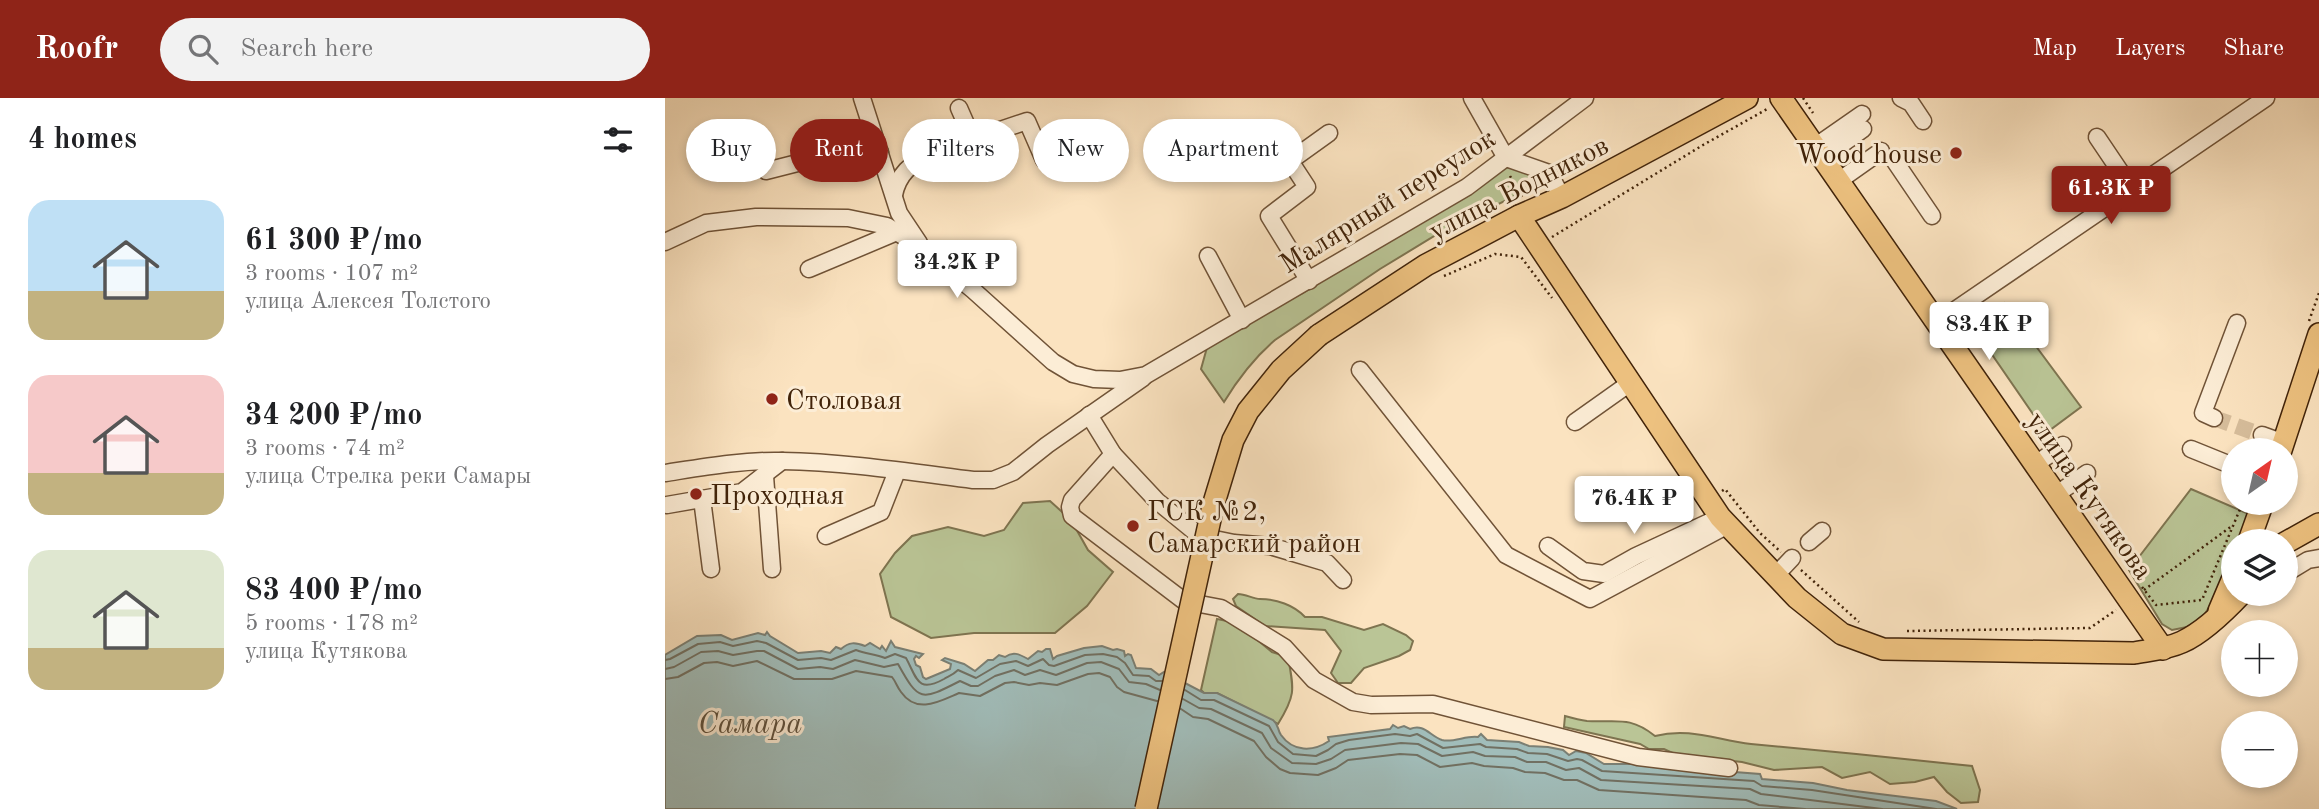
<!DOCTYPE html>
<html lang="en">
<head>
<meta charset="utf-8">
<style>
	:root { --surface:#fff; --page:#f2f2f2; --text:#202124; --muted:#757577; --accent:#8f2418 }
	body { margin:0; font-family:"Old Standard TT",serif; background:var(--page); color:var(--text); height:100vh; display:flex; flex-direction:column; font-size:26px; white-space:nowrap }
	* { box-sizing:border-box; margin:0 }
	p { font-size:23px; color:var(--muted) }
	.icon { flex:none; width:38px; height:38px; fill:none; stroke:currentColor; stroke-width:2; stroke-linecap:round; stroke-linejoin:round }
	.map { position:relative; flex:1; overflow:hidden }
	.sheet { display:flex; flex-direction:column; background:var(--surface); width:665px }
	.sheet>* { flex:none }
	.hud { position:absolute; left:21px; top:21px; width:665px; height:63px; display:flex; gap:14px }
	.needle { width:46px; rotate:34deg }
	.fabs { position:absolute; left:1556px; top:340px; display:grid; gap:14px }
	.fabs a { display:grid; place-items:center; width:77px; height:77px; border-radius:50%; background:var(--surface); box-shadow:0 4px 10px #0003; font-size:35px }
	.price { position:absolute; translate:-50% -60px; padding:0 16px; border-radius:7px; background:#fff; color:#222; font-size:23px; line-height:46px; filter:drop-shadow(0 2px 4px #0008) }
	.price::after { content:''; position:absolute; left:50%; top:42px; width:21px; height:16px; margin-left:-10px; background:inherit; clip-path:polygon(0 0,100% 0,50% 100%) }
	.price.active { background:var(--accent); color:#fff }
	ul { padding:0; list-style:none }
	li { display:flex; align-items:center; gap:21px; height:175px; padding:0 28px }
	li span { display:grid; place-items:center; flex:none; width:196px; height:140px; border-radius:21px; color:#555 }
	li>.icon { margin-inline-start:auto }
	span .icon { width:84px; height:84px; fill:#fffc; stroke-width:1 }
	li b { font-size:30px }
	h2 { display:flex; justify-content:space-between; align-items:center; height:84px; padding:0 28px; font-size:30px }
	.chip { padding:0 24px; border-radius:32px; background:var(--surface); box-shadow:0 4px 10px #0003; font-size:24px; line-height:63px }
	.chip.active { background:var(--accent); color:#fff }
	header { display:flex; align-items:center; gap:42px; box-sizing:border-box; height:98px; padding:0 35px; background:var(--accent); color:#fff }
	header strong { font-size:33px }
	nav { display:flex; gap:38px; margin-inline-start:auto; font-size:24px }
	.search { width:490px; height:63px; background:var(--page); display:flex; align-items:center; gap:18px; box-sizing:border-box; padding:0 24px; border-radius:38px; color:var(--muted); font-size:26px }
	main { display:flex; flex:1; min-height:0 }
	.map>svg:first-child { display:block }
	.green { fill:#bac596; stroke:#7e7450; stroke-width:2 }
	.water { fill:#a1bdba; stroke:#7b7f73; stroke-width:2 }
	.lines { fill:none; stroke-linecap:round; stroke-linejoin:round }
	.shore { stroke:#717062; stroke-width:2 }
	.minor-tunnel { stroke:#d6bd9b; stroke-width:16; stroke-dasharray:16 8; stroke-linecap:butt }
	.minor-casing { stroke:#705337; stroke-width:19 }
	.major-casing { stroke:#412309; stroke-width:24 }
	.path { stroke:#412309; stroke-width:2.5; stroke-dasharray:2 3.5; stroke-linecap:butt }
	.minor { stroke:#fcedd6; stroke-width:16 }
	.major { stroke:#eec280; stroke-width:21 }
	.major-bridge-casing { stroke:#412309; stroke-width:24; stroke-linecap:butt }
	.major-bridge { stroke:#eec280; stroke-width:21 }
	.poi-dot { fill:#8f2418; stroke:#fcedd6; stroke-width:2.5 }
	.labels { text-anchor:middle; stroke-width:6; stroke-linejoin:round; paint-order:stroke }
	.poi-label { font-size:28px; fill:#412309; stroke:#fcedd6; text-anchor:start }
	.street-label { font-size:28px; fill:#412309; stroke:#fcedd6 }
	.water-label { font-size:30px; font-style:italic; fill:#5e513e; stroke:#fcedd6 }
</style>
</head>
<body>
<header>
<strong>Roofr</strong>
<div class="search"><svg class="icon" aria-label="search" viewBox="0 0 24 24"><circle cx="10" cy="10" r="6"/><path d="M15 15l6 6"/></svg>Search here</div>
<nav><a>Map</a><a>Layers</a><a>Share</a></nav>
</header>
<main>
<section class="sheet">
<h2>4 homes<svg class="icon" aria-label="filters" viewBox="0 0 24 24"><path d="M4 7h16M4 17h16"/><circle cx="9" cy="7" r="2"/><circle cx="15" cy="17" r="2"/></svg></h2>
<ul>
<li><span style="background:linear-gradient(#bfe0f5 65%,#c2b280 0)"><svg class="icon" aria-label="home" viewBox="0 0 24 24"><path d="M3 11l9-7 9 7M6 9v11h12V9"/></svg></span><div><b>61 300 ₽/mo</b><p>3 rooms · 107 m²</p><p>улица Алексея Толстого</p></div></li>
<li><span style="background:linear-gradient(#f6c9c9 70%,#c2b280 0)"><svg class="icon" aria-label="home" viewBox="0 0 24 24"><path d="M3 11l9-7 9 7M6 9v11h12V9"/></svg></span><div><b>34 200 ₽/mo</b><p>3 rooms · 74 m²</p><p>улица Стрелка реки Самары</p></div></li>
<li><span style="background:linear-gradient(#dfe7d0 70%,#c2b280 0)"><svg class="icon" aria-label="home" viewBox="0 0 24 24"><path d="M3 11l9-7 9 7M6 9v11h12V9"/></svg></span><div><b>83 400 ₽/mo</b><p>5 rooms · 178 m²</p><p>улица Кутякова</p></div></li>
</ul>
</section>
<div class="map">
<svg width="1654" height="711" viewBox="0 0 1654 711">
	<rect width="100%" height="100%" fill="#fbe3c0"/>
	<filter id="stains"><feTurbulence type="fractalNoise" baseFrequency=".00286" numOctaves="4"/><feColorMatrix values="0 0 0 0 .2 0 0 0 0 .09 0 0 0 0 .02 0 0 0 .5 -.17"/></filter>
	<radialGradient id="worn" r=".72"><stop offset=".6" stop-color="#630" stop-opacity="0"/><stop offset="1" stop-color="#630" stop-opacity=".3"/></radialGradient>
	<!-- green -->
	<g class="green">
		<path d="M846 66 871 77 864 91 771 137 715 171 610 242C589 260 573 281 559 304L536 271 543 246 578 225 638 195Z"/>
		<polygon points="1339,205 1416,309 1381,335 1306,226"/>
		<polygon points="1526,391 1586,417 1578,443 1568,443 1568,470 1538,519 1522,529 1507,532 1497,526 1464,472"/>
		<polygon points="385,403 406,422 423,452 448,474 422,508 390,535 309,535 266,540 226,519 215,476 230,455 247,438 283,429 319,438 339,432 358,405"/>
		<path d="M573 496C581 496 588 501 595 501 611 501 629 507 640 519H657L699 532 718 526 741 537 748 543 745 552 734 558 699 570 686 585H673L666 575 676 553 660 532 600 528 571 508 568 501Z"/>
		<path d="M552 521 572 525 607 554 623 559C629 592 631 597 613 626L552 595H539L536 592Z"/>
		<path d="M900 618C907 620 914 622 922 623 950 625 964 617 990 638 1025 629 1051 642 1086 646 1160 653 1233 660 1307 668L1315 692 1313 704 1296 705 1282 694 1269 679 1250 684 1225 686 1205 674 1177 680 1157 669 1109 672 1077 664 1012 657 999 651H984L975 646 899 629Z"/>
	</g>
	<!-- water -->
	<path class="water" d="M102 534 105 538 133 555 156 553 165 555 171 549 176 551C184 544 190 544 200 548L205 545 215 551 217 548 221 553 226 543 230 549 258 556 254 560 251 558 249 561 251 567 255 569 258 579 261 581 285 571 286 566 277 562 280 560 299 566 310 573 323 562H328L334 557 340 559C348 553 354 556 363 561L373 553 377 554 381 551H385L388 561 392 558 419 550 437 548 448 552 452 551 459 553 460 558 463 556 466 557 471 570 486 571 494 577 499 574 539 595H552L608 622C614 627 612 631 616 637 628 654 648 654 664 643L663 639 725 631 728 627 733 630 739 628 745 631C759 625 765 638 777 642 788 645 802 637 813 639L816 636 822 642 854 644 864 648 883 649 898 652 904 657 911 653 921 655 939 666H968L1005 671 1018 670 1095 676 1097 681 1148 685 1182 692 1271 703 1292 711H0V557L32 538 56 537 67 542 93 535 100 537Z"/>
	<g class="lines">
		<!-- shore -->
		<g class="shore">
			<path d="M0 562 5 561 33 546 55 544 68 548 92 543 101 545 133 562 156 560 166 562 191 552C201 556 210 556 220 560L230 556 241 560C252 580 252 596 279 581 284 578 288 577 293 572L311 580 335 566 351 563 363 568 378 561 384 567 389 568 420 557 438 556 452 559 460 565 468 577 484 578 491 583H497"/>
			<path d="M0 571 9 569 36 554 53 553 68 557 92 553H99L133 571 155 569 168 571 190 562 219 569 233 566C254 604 256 603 295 583L306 588H313L330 578 349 572 360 577 375 572 391 577 422 565 436 564 454 571 464 584 481 586 495 592"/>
			<path d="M0 581 13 579 39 565 52 564 68 568 92 563 129 581H167L191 573 227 579C231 584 232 589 236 594 252 617 275 603 294 595L315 598 340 585 349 584 364 587 375 585 392 587 423 576 434 575 445 579 452 589 459 594 492 603"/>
			<polyline points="520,592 536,602 549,602 604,628 613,644 628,656 651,658 663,652 671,646 684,642 730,636 745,638 752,636 778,650 815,646 821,649 852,651 863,655 882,656 903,663 912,661 917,662 937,673 1089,683 1097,688 1147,692 1271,711"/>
			<polyline points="518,601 534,610 546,611 597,635 606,650 627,665 651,666 666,661 680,652 736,645 753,646 777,658 808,654 820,658 850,659 862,664 881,664 901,672 914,670 936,682 1085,691 1096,696 1217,711"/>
			<polyline points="516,611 528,619 543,621 589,643 601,659 615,671 625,675 653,677 671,670 683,662 735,656 752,657 775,669 807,665 819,668 848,670 860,674 880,675 899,682 912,682 934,692 1081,702 1094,707 1140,711"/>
		</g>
		<!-- minor-tunnel -->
		<polyline class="minor-tunnel" points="1549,320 1597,337"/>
		<!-- minor casing -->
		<g class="minor-casing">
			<g id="minor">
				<polyline points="197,0 234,115 254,145"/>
				<polyline points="807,0 841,60 884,75 897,99"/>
				<polyline points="1236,0 1246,5 1258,23"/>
				<polyline points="294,10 308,42"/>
				<polyline points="1432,39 1467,91"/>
				<polyline points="1151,48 1197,16"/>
				<polyline points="1159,59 1198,31"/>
				<polyline points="1229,62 1267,118"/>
				<polyline points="101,73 168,56 215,54"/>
				<polyline points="1175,82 1216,53"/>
				<path d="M229 97C233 76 246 66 264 56L362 23 379 62"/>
				<polyline points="0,144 41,125 91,119 183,120 222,128 257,150 308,192 388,264 408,276 429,281 455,282 481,277 802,89 920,0"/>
				<polyline points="543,158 577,222"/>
				<polyline points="144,171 232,134"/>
				<polyline points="644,183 604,118 642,89 625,63 664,35"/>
				<polyline points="1271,225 1601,0"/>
				<polyline points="695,272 841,457 925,501 1063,427"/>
				<polyline points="424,317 448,356 407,402 405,409 407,418 519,503 556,510 619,549 649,582 688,604 706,607 768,606 973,659 1064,670"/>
				<polyline points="1549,320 1538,315 1572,225"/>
				<polyline points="910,324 965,285"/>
				<polyline points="1597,337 1619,345"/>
				<polyline points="1526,351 1568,368"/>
				<polyline points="448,356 492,403 535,438 569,445 605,448 662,465 678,482"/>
				<polyline points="1371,366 1398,347"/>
				<path d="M0 375C39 369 78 362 117 363 180 364 245 374 308 382H328L348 374 382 347 478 280"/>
				<polyline points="100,378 107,471"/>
				<polyline points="1392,396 1422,375"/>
				<polyline points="37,401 46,471"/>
				<polyline points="2,407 77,394 117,363"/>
				<polyline points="161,438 216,414 232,373"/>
				<polyline points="1144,444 1157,433"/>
				<polyline points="883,448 918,473 939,476 971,458 1055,419"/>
				<polyline points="1620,476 1643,462 1654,460"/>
				<polyline points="1110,478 1127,460"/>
			</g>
		</g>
		<!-- major casing -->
		<g class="major-casing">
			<g id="major">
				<polyline points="1116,0 1498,551"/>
				<path d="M854 118 1055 419 1132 500 1177 536 1218 551 1469 555C1486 552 1502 551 1517 544 1537 535 1562 511 1577 495"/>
				<polyline points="654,237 761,167 854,118 897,99 1082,0"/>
				<polyline points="1616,352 1654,236"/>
				<polyline points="1584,443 1598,404"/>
				<polyline points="1620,445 1654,426"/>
				<polyline points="1554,513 1568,480"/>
			</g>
		</g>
		<!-- path -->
		<g class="path">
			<polyline points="1138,0 1148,15"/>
			<polyline points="845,78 857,99"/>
			<polyline points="887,139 1038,47 1104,10"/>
			<polyline points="779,178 830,156 856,159 887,200"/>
			<polyline points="1644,223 1654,195"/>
			<polyline points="1057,393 1060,391 1095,435 1116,454"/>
			<polyline points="1136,472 1194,524"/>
			<polyline points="1477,489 1491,507 1537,502 1578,404"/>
			<polyline points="1479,492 1567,428"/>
			<polyline points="1242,533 1425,530 1451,512"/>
		</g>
		<!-- minor -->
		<use href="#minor" class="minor"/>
		<!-- major -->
		<use href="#major" class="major"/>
		<!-- major-bridge casing -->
		<g class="major-bridge-casing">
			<polyline id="major-bridge" points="481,711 548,408 568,342 583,313 616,272 654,237"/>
		</g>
		<!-- major-bridge -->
		<use href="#major-bridge" class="major-bridge"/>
	</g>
	<!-- markers -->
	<g class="poi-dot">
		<circle cx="1291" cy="55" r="7"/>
		<circle cx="107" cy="301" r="7"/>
		<circle cx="31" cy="396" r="7"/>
		<circle cx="468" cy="428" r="7"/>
	</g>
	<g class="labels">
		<!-- poi labels -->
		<g class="poi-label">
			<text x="1277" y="65" text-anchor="end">Wood house</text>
			<text x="121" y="311">Столовая</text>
			<text x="45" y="406">Проходная</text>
			<text x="482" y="422">ГСК №2,<tspan x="482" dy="32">Самарский район</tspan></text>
		</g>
		<!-- street labels -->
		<g class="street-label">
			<text transform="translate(853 89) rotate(-27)" y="10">улица Водников</text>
			<text transform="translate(722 102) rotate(-32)" y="10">Малярный переулок</text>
			<text transform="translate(1426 397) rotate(55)" y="10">улица Кутякова</text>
		</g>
		<!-- water labels -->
		<g class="water-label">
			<text x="85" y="635">Самара</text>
		</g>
	</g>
	<rect width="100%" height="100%" filter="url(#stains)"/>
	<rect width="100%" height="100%" fill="url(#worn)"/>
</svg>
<div class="fabs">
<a><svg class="needle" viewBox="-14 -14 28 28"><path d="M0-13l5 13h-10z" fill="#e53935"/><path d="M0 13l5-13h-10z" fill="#757577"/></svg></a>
<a><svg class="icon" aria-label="layers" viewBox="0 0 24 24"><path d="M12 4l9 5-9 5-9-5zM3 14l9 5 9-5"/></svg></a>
<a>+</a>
<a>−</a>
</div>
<b class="price active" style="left:1446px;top:128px">61.3K ₽</b>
<b class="price" style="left:292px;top:202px">34.2K ₽</b>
<b class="price" style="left:1324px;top:264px">83.4K ₽</b>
<b class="price" style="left:969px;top:438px">76.4K ₽</b>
<div class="hud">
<a class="chip">Buy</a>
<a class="chip active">Rent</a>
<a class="chip">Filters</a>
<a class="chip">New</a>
<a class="chip">Apartment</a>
</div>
</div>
</main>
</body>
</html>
